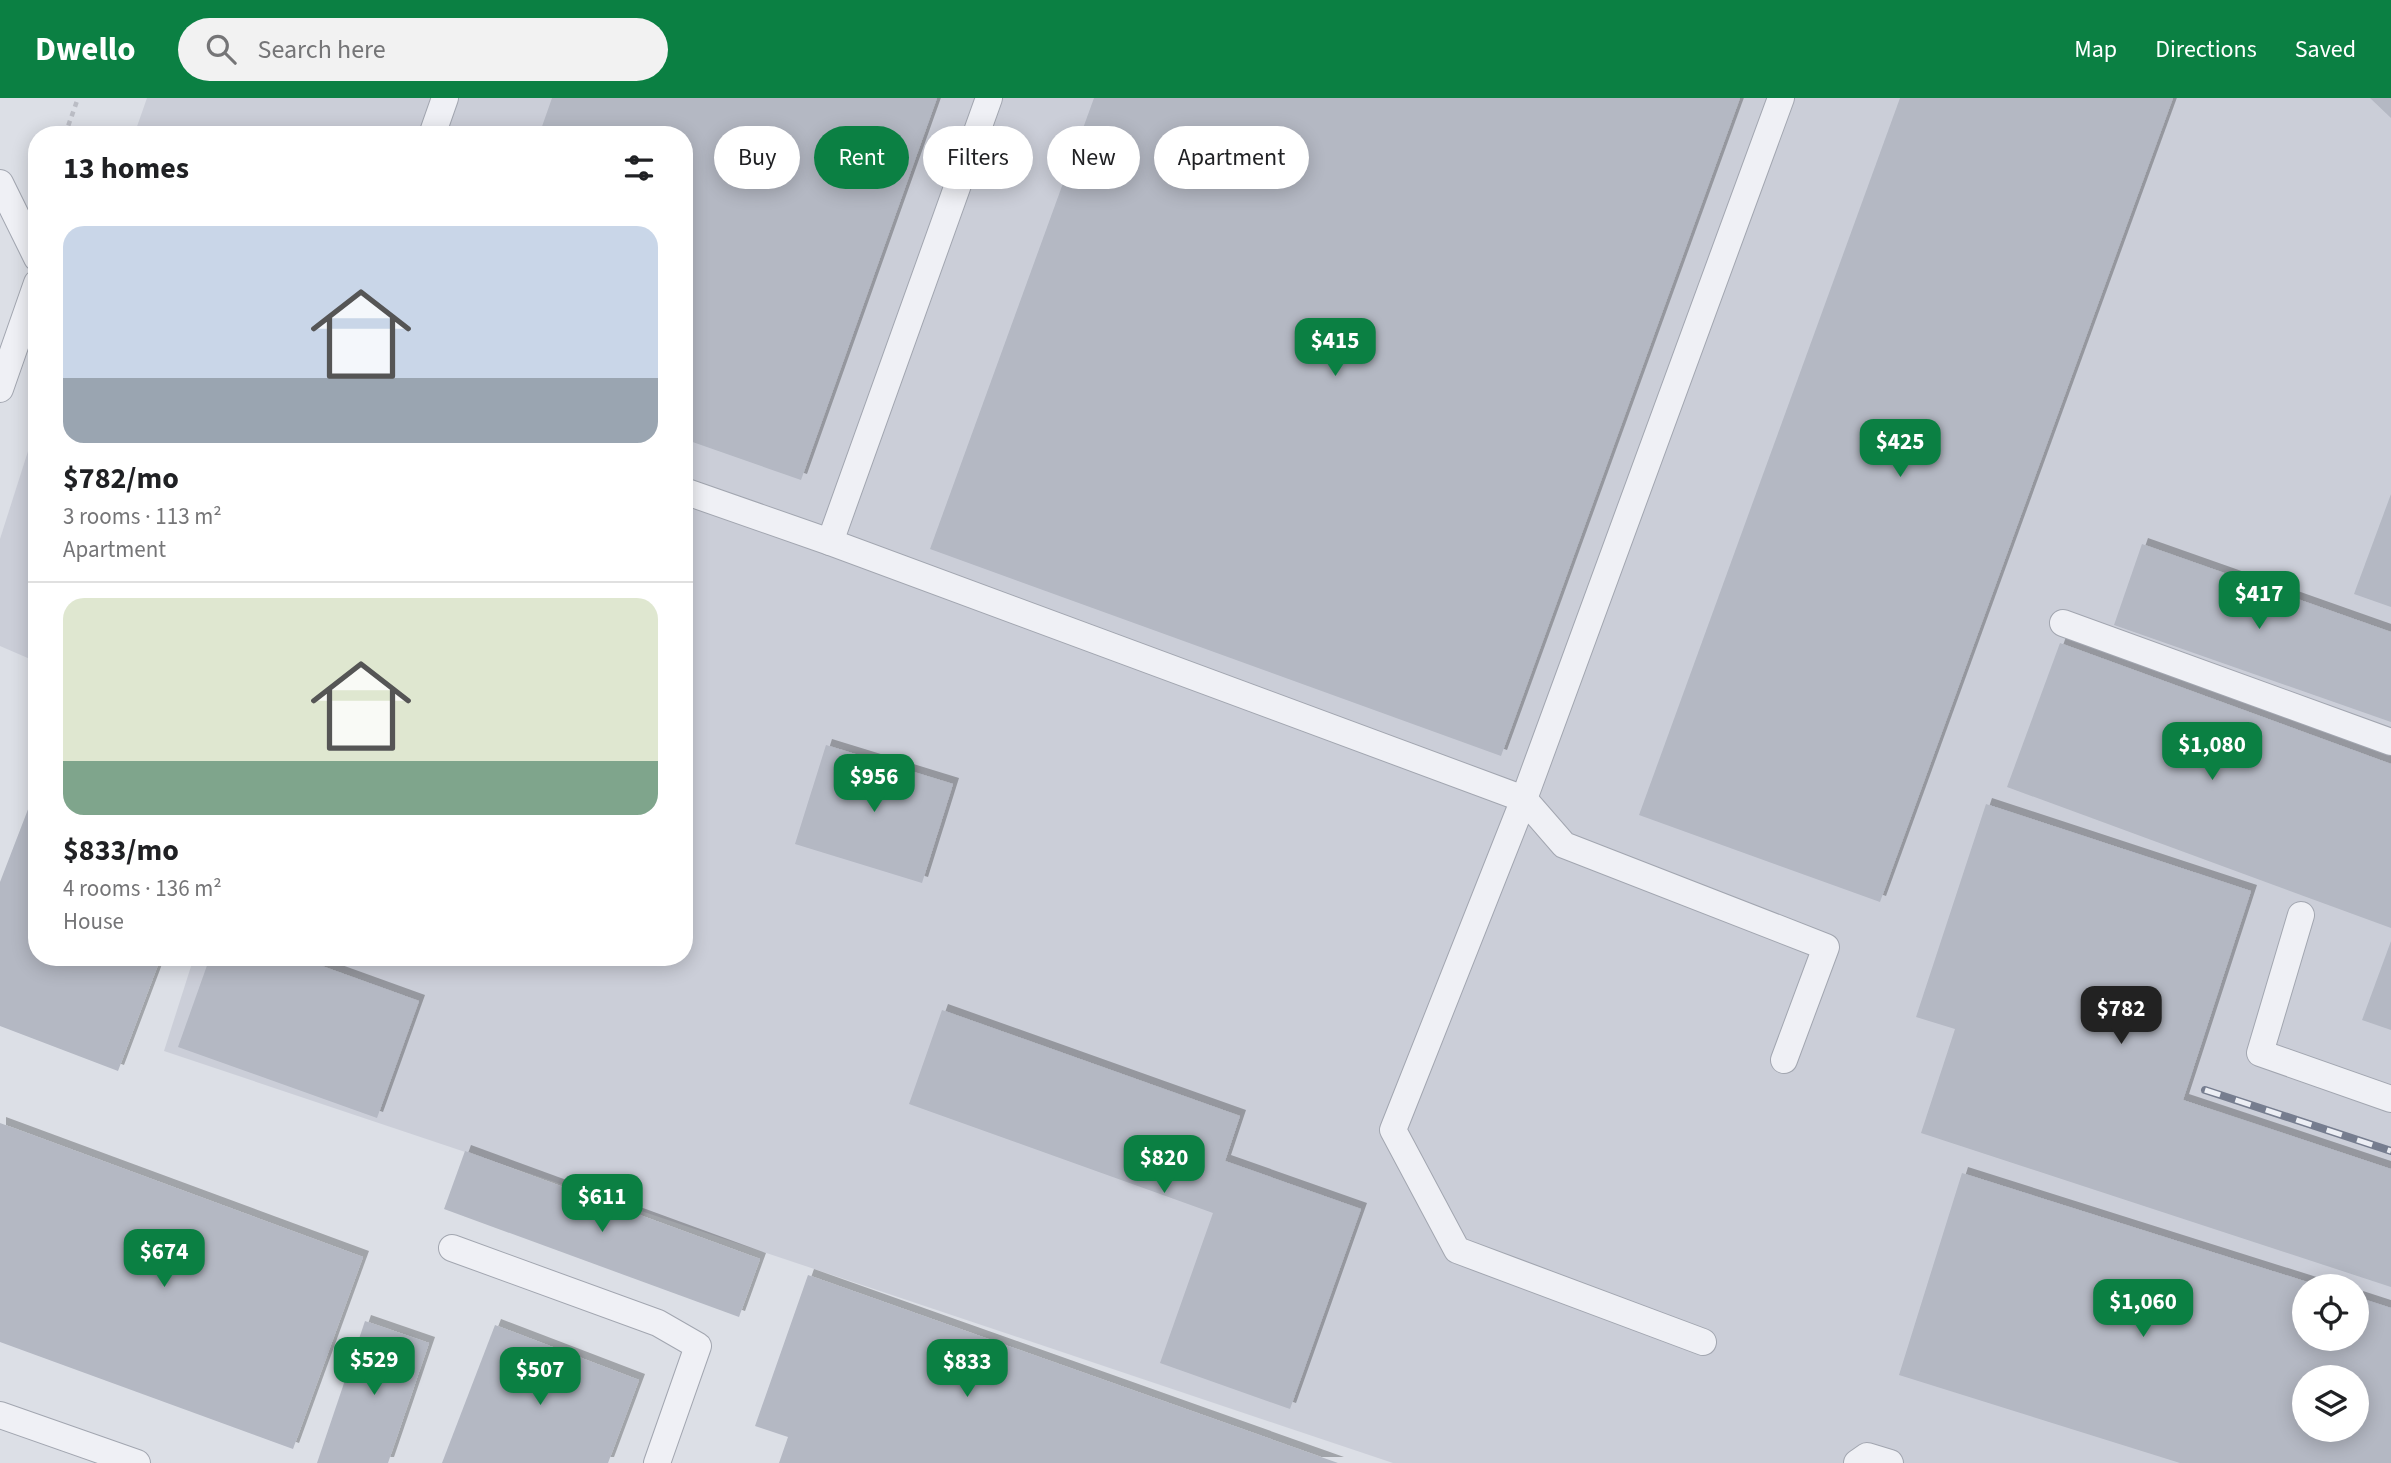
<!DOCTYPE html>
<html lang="en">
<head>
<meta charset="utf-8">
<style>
	:root { --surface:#fff; --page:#f2f2f2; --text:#202124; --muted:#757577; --line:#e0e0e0; --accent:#0b8043 }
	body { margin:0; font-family:"Source Sans 3",sans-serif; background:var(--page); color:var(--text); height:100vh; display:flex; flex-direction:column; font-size:26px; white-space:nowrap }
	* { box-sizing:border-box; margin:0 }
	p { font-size:23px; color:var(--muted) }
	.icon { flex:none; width:38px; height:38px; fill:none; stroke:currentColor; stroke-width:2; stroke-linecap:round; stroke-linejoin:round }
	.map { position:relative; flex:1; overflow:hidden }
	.details { position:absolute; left:28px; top:28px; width:665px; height:840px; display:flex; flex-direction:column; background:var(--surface); border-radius:28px; box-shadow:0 4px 18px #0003 }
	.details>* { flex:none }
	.hud { position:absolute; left:714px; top:28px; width:665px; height:63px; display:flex; gap:14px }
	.tools { position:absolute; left:2292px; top:1176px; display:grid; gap:14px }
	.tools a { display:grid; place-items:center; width:77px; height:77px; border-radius:50%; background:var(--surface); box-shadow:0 4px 18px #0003; font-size:35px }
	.price { position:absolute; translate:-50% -60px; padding:0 16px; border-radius:14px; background:var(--accent); color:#fff; font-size:23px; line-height:46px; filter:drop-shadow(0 2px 4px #0008) }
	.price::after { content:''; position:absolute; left:50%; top:42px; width:21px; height:16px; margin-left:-10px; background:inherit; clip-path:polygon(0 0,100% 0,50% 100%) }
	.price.active { background:#222; color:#fff }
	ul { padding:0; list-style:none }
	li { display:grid; align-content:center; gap:14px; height:371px; padding:0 35px }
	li+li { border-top:2px solid var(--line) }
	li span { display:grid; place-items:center; height:217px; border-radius:21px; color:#555 }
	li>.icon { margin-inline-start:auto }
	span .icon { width:126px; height:126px; fill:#fffc; stroke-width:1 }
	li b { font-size:30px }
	h2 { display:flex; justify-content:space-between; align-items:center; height:84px; padding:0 35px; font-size:30px }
	.tag { padding:0 24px; border-radius:32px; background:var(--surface); box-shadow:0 4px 18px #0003; font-size:24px; line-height:63px }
	.tag.active { background:var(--accent); color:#fff }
	header { display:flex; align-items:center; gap:42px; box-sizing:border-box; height:98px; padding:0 35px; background:var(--accent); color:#fff }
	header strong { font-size:33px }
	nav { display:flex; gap:38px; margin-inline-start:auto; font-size:24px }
	.search { width:490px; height:63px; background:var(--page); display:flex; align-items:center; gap:18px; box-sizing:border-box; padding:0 24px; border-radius:38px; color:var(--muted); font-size:26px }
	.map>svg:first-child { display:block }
	.built { fill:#cbced8; fill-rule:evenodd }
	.building { fill:#b4b8c3; fill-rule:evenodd; filter:url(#shadow) }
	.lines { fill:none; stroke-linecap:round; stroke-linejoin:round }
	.lane-casing { stroke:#a2a6b0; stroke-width:28 }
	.path { stroke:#bbbdc5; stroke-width:4.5; stroke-dasharray:5 5; stroke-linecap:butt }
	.lane { stroke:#eff0f5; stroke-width:26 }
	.rail-casing { stroke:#767d8f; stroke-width:8 }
	.rail { stroke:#eceef4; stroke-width:5; stroke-dasharray:16; stroke-linecap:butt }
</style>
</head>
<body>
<header>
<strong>Dwello</strong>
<div class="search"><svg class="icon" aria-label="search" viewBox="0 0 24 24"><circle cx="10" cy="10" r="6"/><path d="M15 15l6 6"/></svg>Search here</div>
<nav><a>Map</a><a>Directions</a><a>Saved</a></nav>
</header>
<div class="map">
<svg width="2391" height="1365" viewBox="0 0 2391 1365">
	<defs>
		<filter id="shadow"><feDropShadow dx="6" dy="-6" stdDeviation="0" flood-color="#0004"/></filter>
	</defs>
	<rect width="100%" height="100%" fill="#dcdfe6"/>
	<!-- built -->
	<g class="built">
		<path d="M147 0H2391V1365H1393L164 953 194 859H684V37H134ZM2305 1188H2357V1241H2305ZM2305 1279H2357V1332H2305Z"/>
		<polygon points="37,325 37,564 0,548 0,441"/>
	</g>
	<!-- building -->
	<g class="building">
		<polygon points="552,0 937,0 801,382 684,341 684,37 539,37"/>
		<polygon points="1094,0 1740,0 1501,658 930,451"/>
		<polygon points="1900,0 2173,0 1880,804 1639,717"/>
		<polygon points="2370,0 2391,0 2391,20"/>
		<polygon points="2391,396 2391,509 2354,496"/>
		<polygon points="2142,446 2391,534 2391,624 2114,527"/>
		<polygon points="2060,545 2391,666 2391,830 2007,689"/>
		<polygon points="826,647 953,686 922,785 795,746"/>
		<polygon points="37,688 37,859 161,859 118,973 0,928 0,784"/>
		<polygon points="1986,706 2251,793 2183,1002 2391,1071 2391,1189 1921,1035 1955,931 1916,919"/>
		<polygon points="2391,843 2391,932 2362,922"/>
		<polygon points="210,859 297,859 419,903 377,1020 178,949"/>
		<polygon points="942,912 1240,1018 1225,1063 1361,1111 1290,1311 1160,1265 1213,1115 909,1006"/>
		<polygon points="0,1025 363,1159 293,1351 0,1244"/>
		<polygon points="465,1053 760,1161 739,1219 444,1111"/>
		<path d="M1962 1075 2320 1188H2305V1241H2357V1199L2391 1210V1365H2180L1899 1277ZM2305 1279H2357V1332H2305Z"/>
		<polygon points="808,1177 1338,1365 779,1365 788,1339 755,1328"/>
		<polygon points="365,1223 429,1245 388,1365 317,1365"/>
		<polygon points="495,1227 639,1282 608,1365 442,1365"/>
	</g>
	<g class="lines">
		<!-- lane casing -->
		<g class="lane-casing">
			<g id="lane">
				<polyline points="432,37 445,0"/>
				<polyline points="0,85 37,160"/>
				<polyline points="0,291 37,185"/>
				<polyline points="684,393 830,444 1524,701 1781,0"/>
				<polyline points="830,444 989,0"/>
				<polyline points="2063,525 2391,644"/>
				<polyline points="2301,817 2260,955 2391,1001"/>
				<polyline points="452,1150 658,1225 698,1248 657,1365"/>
				<polyline points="1703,1244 1457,1152 1393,1032 1524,701 1564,747 1826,849 1784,962"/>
				<polyline points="0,1317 137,1365"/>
				<polyline points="1857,1365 1867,1358 1890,1365"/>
			</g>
		</g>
		<!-- path -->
		<polyline class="path" points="65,37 78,0"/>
		<!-- lane -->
		<use href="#lane" class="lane"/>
		<!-- rail casing -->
		<g class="rail-casing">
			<polyline id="rail" points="2205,992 2391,1053"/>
		</g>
		<!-- rail -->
		<use href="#rail" class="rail"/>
	</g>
</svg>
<div class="tools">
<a><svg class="icon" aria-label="locate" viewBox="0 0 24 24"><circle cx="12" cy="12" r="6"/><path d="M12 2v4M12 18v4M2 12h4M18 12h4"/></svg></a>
<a><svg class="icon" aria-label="layers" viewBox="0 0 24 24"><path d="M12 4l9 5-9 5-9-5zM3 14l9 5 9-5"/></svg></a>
</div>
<b class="price" style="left:1335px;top:280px">$415</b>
<b class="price" style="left:1900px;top:381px">$425</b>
<b class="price" style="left:2259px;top:533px">$417</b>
<b class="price" style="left:2212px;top:684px">$1,080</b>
<b class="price" style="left:874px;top:716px">$956</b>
<b class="price active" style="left:2121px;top:948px">$782</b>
<b class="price" style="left:1164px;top:1097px">$820</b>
<b class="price" style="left:602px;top:1136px">$611</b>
<b class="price" style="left:164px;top:1191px">$674</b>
<b class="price" style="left:2143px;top:1241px">$1,060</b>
<b class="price" style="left:374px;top:1299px">$529</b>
<b class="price" style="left:967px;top:1301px">$833</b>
<b class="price" style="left:540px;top:1309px">$507</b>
<div class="hud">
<a class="tag">Buy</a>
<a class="tag active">Rent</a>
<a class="tag">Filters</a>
<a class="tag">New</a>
<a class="tag">Apartment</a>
</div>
<section class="details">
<h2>13 homes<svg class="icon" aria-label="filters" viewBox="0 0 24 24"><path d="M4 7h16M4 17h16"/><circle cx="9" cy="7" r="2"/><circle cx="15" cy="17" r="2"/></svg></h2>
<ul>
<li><span style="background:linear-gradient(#c9d6e8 70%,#9aa5b1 0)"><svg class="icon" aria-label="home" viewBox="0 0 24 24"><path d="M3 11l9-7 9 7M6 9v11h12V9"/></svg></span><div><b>$782/mo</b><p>3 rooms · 113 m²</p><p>Apartment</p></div></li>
<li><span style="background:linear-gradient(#dfe7d0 75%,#7fa58c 0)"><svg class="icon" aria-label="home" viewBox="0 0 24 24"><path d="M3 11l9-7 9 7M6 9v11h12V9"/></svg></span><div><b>$833/mo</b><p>4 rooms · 136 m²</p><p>House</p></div></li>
</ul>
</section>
</div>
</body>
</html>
